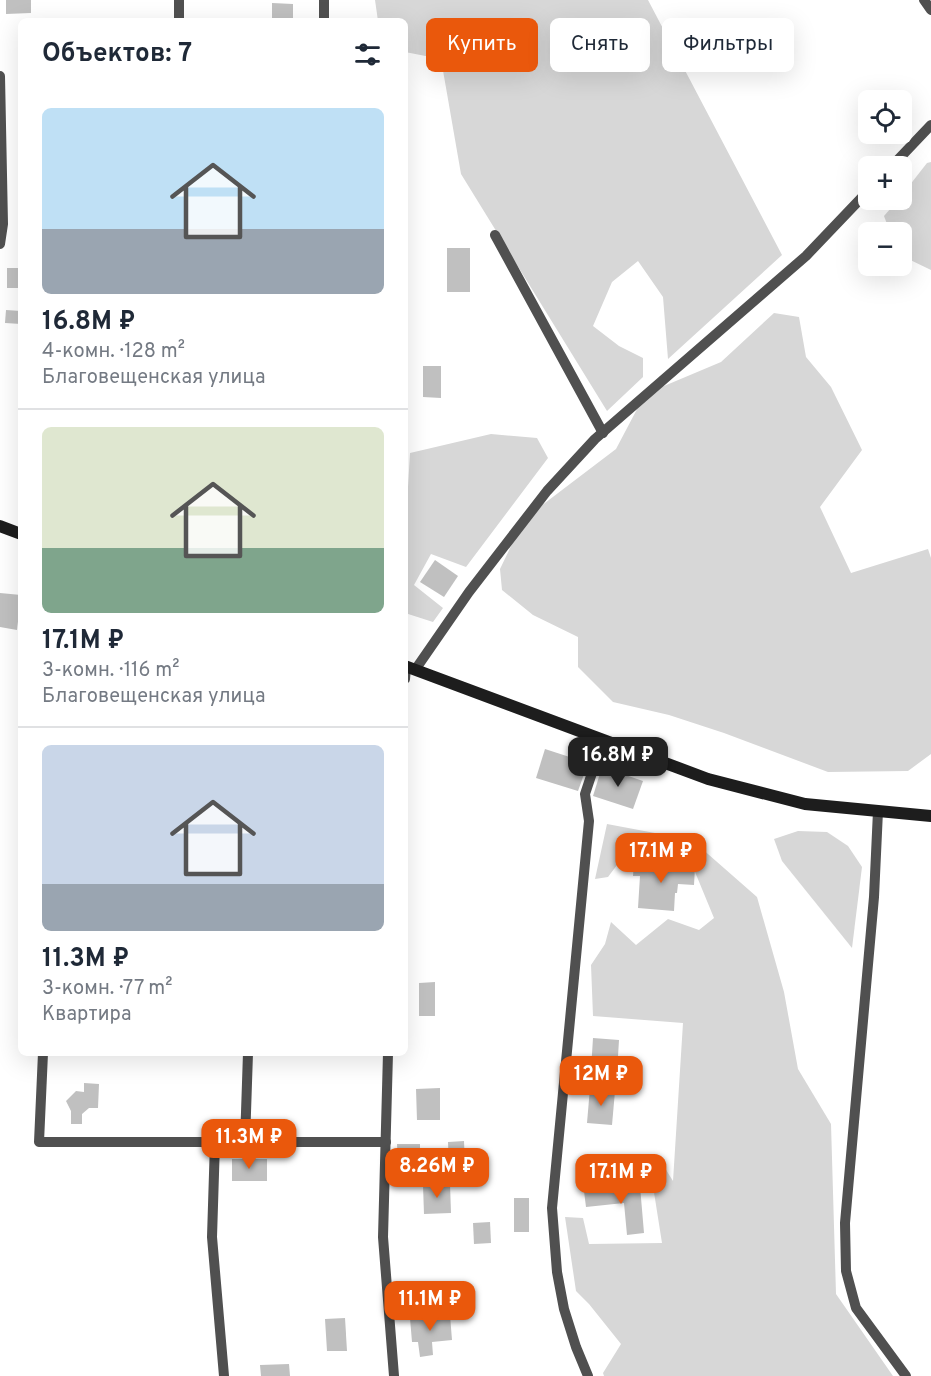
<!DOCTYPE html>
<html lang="ru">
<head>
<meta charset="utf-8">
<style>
	:root { --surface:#fff; --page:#f6f6f7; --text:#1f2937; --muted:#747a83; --line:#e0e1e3; --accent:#ea580c }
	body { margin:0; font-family:Overpass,sans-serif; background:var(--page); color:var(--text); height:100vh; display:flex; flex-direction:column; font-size:22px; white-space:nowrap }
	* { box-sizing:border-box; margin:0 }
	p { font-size:20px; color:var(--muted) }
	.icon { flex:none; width:33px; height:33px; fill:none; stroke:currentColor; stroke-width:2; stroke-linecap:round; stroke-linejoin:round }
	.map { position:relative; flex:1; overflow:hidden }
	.drawer { position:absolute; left:18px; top:18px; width:390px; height:1038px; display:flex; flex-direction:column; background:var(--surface); border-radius:9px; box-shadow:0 6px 24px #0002 }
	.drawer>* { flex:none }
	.guide { position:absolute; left:426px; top:18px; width:414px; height:54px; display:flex; gap:12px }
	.fabs { position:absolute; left:858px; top:90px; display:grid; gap:12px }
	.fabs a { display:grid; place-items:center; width:54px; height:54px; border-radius:9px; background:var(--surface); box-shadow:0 6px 24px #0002; font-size:30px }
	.price { position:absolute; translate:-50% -51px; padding:0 14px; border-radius:12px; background:var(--accent); color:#fff; font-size:20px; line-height:39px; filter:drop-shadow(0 2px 3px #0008) }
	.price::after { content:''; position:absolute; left:50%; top:36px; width:18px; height:14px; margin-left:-9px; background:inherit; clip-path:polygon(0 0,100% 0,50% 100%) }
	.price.active { background:#222; color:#fff }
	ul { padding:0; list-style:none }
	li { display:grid; align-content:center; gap:12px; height:318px; padding:0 24px }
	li+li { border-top:2px solid var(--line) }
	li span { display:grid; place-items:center; height:186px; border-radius:9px; color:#555 }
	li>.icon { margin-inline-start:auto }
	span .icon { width:108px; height:108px; fill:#fffc; stroke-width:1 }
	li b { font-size:26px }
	h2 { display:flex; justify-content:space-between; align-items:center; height:72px; padding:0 24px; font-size:26px }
	.chip { padding:0 21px; border-radius:9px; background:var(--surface); box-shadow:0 6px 24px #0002; font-size:21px; line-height:54px }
	.chip.active { background:var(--accent); color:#fff }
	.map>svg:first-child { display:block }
	.green { fill:#d7d7d7 }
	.building { fill:#c0c0c0 }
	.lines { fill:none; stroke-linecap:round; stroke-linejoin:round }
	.street { stroke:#505050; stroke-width:10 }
	.secondary { stroke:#1d1d1d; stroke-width:12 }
</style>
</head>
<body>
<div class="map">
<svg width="931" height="1376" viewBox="0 0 931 1376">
	<rect width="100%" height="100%" fill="#fff"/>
	<!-- green -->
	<g class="green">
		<polygon points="375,0 648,0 782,255 668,359 663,297 638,261 612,282 593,326 619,346 643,358 643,377 607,411 461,174 441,59 405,52 405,21 378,21"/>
		<polygon points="931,162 931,270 902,256 902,232 890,232 884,216 898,200 902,200 902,195 927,163"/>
		<polygon points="774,313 799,317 806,357 831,387 862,450 820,507 851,573 928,549 931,558 931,754 908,771 828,772 724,733 669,715 613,702 578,667 578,637 533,615 502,590 500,569 512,544 516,525 616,449 645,394 721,362"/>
		<polygon points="491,434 537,438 548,458 466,567 431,554 414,585 443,608 433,622 405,613 405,538 410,453"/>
		<polygon points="607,824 692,840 757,897 784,992 798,1069 831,1124 836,1294 893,1376 604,1376 603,1373 621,1344 589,1304 576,1291 565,1217 583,1218 589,1244 662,1243 650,1167 658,1157 673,1181 683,1023 593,1016 591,965 605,944 611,922 636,945 668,919 699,930 714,918 688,855 629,849 608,877 595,879"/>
		<polygon points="798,831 827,832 848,846 862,867 852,948 782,861 774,839"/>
	</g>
	<!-- building -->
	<g class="building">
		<polygon points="6,0 31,0 31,13 6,14"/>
		<polygon points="272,3 293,4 293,21 272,21"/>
		<rect x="447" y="248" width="23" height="44"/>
		<rect x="7" y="268" width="14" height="20"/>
		<polygon points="6,310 21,311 21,324 5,323"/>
		<polygon points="423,366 441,366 441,398 423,397"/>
		<polygon points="435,560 458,576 444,597 420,582"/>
		<polygon points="0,593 21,595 17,630 0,627"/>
		<polygon points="545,749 588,763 578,791 536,778"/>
		<polygon points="602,767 643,781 633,809 593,796"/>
		<polygon points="634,863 695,867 694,885 678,884 677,893 675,893 674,911 638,908 640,876 633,876"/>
		<polygon points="435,982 435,1016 419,1016 419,983"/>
		<polygon points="593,1038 619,1040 617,1072 591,1070"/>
		<polygon points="84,1083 99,1084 98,1108 89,1108 82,1114 82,1124 71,1124 71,1111 66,1101 76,1091 84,1092"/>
		<polygon points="440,1088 440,1120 417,1120 416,1089"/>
		<polygon points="590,1088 615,1091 612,1125 587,1123"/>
		<polygon points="464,1141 465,1164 449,1165 448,1142"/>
		<polygon points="397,1144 420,1144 420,1159 398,1159"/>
		<rect x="232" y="1159" width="35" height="22"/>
		<polygon points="450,1184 451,1213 424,1214 423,1185"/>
		<polygon points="640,1186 644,1233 627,1235 624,1203 586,1207 584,1191"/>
		<rect x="514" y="1198" width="15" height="34"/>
		<polygon points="490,1222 491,1243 474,1244 473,1223"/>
		<polygon points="450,1315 452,1340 432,1342 433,1355 420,1357 418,1342 412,1342 410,1318"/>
		<polygon points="345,1318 347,1351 327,1351 325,1319"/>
		<polygon points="289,1364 290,1376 261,1376 260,1365"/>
	</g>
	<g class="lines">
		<!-- street -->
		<g class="street">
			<polyline points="324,0 324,21"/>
			<polyline points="924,0 931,10"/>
			<polyline points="179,21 179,0"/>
			<polyline points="0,76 3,224 0,244"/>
			<polyline points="892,166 931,125"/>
			<polyline points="495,235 603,433"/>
			<polyline points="415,670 469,592 547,491 595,439 806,256 868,191"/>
			<polyline points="405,679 406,667"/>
			<polyline points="878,811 874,897 845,1223 846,1271 856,1308 906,1376"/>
			<polyline points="43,1053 39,1142 386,1142"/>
			<polyline points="388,1053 383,1237 394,1376"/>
			<polyline points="215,1142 212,1237 224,1376"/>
			<polyline points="245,1142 248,1053"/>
			<polyline points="588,1376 576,1347 564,1309 557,1272 552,1208 589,821 585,794 603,740"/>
		</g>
		<!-- secondary -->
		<g class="secondary">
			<polyline points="0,526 21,534"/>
			<polyline points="405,666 708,779 805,804 931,816"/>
		</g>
	</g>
</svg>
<div class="fabs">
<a><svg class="icon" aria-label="locate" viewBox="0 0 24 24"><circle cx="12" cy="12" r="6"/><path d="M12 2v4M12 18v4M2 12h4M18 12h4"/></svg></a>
<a>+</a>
<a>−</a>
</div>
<b class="price active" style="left:618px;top:788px">16.8M ₽</b>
<b class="price" style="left:661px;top:884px">17.1M ₽</b>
<b class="price" style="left:601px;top:1107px">12M ₽</b>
<b class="price" style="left:249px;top:1170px">11.3M ₽</b>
<b class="price" style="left:437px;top:1199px">8.26M ₽</b>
<b class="price" style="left:621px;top:1205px">17.1M ₽</b>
<b class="price" style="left:430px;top:1332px">11.1M ₽</b>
<div class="guide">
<a class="chip active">Купить</a>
<a class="chip">Снять</a>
<a class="chip">Фильтры</a>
</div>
<section class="drawer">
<h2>Объектов: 7<svg class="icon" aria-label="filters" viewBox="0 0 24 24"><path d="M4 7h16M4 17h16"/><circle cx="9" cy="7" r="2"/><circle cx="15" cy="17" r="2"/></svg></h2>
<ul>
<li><span style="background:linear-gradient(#bfe0f5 65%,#9aa5b1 0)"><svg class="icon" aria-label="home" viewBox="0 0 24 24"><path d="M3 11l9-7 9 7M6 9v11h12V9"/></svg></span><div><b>16.8M ₽</b><p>4-комн. · 128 m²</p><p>Благовещенская улица</p></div></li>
<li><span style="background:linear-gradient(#dfe7d0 65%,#7fa58c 0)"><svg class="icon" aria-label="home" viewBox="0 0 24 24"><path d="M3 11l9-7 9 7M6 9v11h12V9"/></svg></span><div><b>17.1M ₽</b><p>3-комн. · 116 m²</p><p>Благовещенская улица</p></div></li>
<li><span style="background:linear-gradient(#c9d6e8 75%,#9aa5b1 0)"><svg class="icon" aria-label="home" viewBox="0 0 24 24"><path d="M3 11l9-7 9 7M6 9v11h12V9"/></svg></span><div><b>11.3M ₽</b><p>3-комн. · 77 m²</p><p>Квартира</p></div></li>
</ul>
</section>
</div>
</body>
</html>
